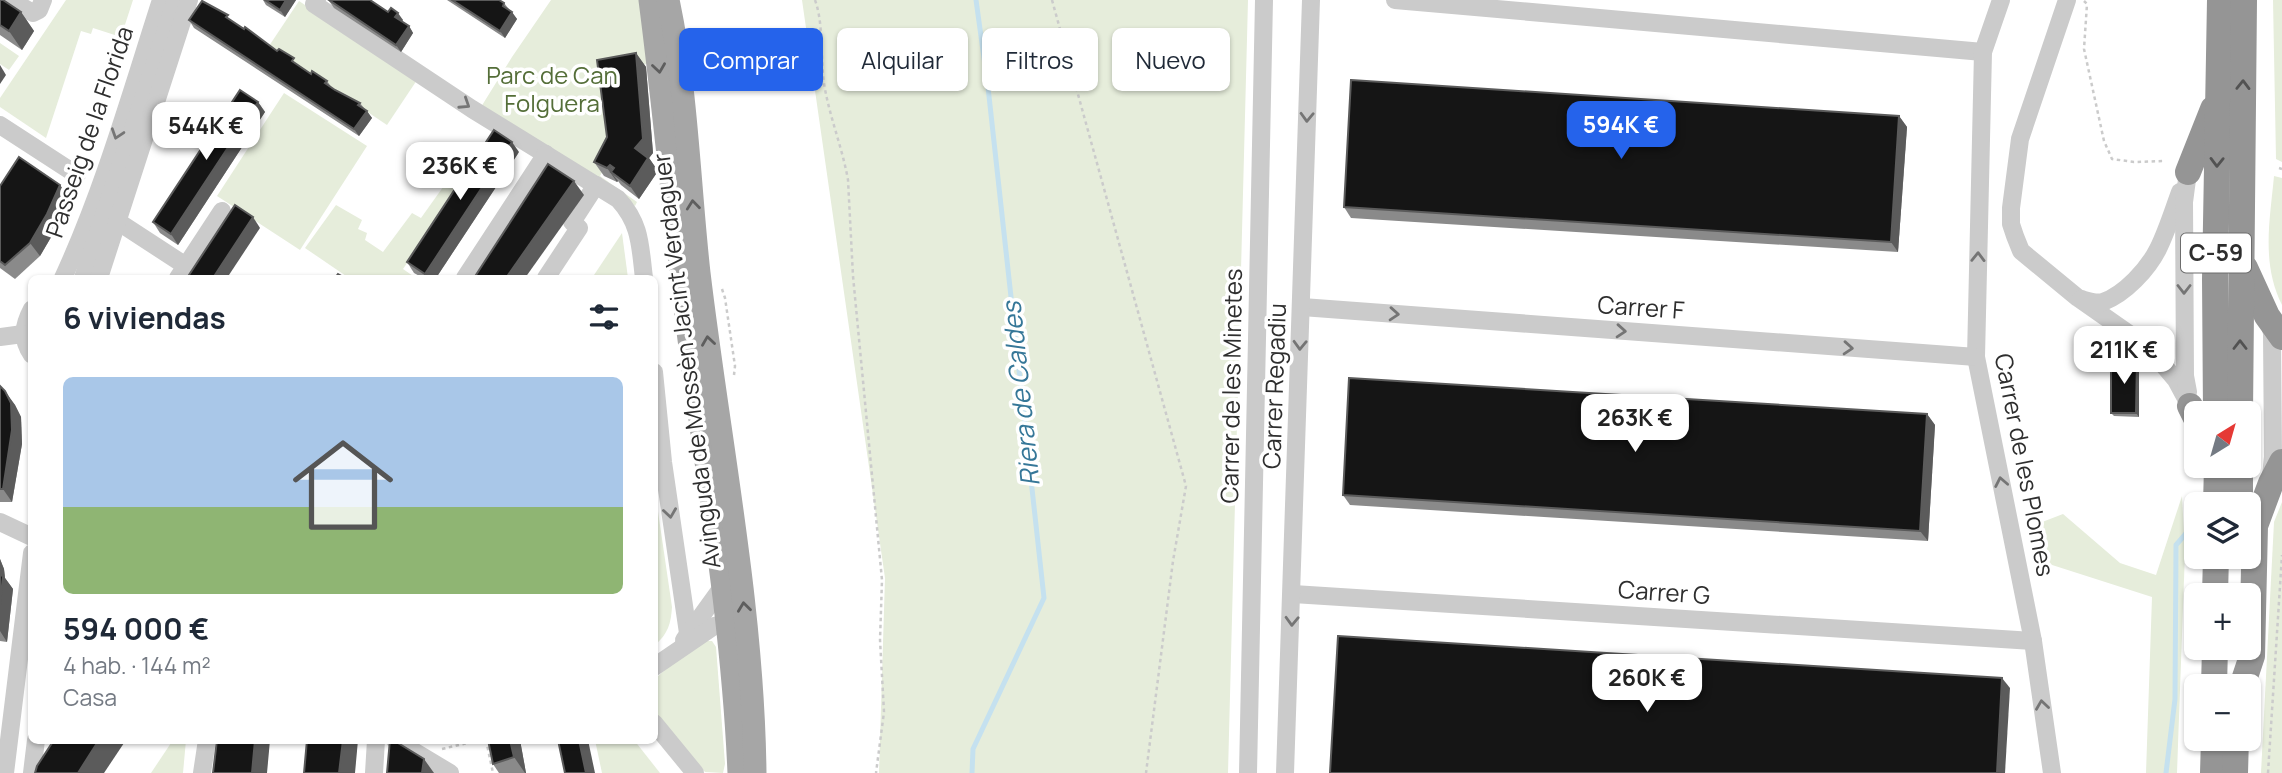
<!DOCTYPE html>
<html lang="es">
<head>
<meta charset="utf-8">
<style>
	:root { --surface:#fff; --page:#f6f6f7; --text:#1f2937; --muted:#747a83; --line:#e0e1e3; --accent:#2563eb }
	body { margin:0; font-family:Manrope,sans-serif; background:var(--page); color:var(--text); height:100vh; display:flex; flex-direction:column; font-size:26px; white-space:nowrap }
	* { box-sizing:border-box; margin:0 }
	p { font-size:23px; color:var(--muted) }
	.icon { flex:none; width:38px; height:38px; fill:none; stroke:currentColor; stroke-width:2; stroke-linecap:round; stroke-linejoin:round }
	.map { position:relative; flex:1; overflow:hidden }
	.panel { position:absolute; left:28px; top:275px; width:630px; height:469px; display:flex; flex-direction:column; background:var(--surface); border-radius:10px; box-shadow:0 2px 5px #0004 }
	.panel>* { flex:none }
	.hud { position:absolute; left:679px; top:28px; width:665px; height:63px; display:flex; gap:14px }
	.needle { width:46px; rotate:37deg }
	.buttons { position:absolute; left:2184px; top:401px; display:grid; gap:14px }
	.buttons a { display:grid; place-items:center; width:77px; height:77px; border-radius:10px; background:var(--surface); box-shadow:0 2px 5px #0004; font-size:35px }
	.price { position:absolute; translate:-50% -60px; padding:0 16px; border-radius:14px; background:#fff; color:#222; font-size:23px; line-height:46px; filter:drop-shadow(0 2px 4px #0008) }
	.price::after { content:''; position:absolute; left:50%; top:42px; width:21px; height:16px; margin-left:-10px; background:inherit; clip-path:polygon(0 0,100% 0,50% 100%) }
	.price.current { background:var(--accent); color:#fff }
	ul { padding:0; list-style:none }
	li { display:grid; align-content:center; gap:14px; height:371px; padding:0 35px }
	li+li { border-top:2px solid var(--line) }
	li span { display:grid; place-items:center; height:217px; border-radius:10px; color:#555 }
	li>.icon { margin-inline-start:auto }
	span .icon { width:126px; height:126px; fill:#fffc; stroke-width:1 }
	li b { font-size:30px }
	h2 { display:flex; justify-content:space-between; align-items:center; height:84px; padding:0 35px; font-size:30px }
	.pill { padding:0 24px; border-radius:10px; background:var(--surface); box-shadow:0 2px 5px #0004; font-size:24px; line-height:63px }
	.pill.current { background:var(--accent); color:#fff }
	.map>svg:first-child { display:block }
	.green { fill:#e6eddb }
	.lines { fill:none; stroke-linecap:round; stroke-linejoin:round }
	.stream { stroke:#c5e1ef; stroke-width:5 }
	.path { stroke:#cbcbcb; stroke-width:2.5; stroke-dasharray:3.5 3.5; stroke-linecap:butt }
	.minor { stroke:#cbcbcb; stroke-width:18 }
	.major { stroke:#a6a6a6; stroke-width:23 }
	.highway { stroke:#959595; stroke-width:26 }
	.wall { fill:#8a8a8a }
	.shaded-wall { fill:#5b5b5b }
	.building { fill:#151515; stroke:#5b5b5b; stroke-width:2 }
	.oneway { stroke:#5e5e5e }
	.oneway2 { stroke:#525252 }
	.oneway3 { stroke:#757575 }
	.labels { text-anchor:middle; stroke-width:7; stroke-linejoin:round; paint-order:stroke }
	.shield { fill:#fff; stroke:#6d6d6d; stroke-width:2 }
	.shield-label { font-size:23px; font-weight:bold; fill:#2e2e2e }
	.park-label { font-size:24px; fill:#546e38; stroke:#fff }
	.street-label { font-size:24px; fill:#2e2e2e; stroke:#fff }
	.water-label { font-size:26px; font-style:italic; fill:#357798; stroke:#fff }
</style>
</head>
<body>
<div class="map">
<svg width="2282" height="773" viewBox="0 0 2282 773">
	<rect width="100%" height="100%" fill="#fff"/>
	<!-- green -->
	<g class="green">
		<polygon points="66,0 133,0 121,37 93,28 91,34 81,31 46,138 0,107 0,98"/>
		<polygon points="551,0 640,0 649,64 603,67 613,152 600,176 637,202 635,206 481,107 512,57"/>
		<polygon points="802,0 1248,0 1228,773 879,773 885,578"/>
		<polygon points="2273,0 2282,0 2282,162 2276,159"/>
		<polygon points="299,1 417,80 387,125 269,46"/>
		<polygon points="0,43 19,56 9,70 0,64"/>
		<polygon points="284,93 367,146 300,250 217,196"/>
		<polygon points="463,159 473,166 403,269 416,278 349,278 305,248 336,205 362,220 358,229 367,233 365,240 383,252 412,213 421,218"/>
		<path d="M2274 176 2282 178V305C2261 263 2270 220 2274 176Z"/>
		<polygon points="622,233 628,278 592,278"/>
		<path d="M655 491 672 607C671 623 668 634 655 645Z"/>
		<polygon points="2182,496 2185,552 2177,773 2146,773 2152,597 2049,564 2037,524 2063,514 2120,563 2156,575"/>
		<polygon points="2282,502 2282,773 2261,773 2274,522"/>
		<polygon points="706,641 712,641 716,647 725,764 723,773 705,772 655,713 655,679 668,667"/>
		<polygon points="173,740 186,740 183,773 151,773"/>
		<polygon points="595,740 634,740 660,773 602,773"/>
	</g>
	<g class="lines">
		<!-- stream -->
		<g class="stream">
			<polyline points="972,773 973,749 1044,598 988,87 976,0"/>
			<polyline points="2166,773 2175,699 2176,545 2189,530"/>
		</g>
		<!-- path -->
		<g class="path">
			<path d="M815 0C824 25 820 56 824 83 829 116 842 146 848 180L853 276 882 580 880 640 884 712 876 773"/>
			<polyline points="1052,0 1186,486 1173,561 1146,773"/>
			<polyline points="2084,1 2087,4 2084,49 2104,141 2112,159 2134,162 2165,161"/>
			<polyline points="2279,168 2282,169"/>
			<polyline points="722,289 725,298 735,366 734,375"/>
			<polyline points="486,740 493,773"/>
			<polyline points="442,749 480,740"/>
			<polyline points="2268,773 2282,555"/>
		</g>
		<!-- minor -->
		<g class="minor">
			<polyline points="10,0 33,13 39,10 43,0"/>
			<path d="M317 0 314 4 472 109 618 199C641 224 640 246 644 278"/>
			<polyline points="1395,0 1983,52"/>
			<polyline points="2001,0 1983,52 1976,357 2033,641 2052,773"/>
			<polyline points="2067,0 2020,139 2011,208 2011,224 2015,236 2021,251 2078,298 2148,347 2176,380 2190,406"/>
			<polyline points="0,125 77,175"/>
			<polyline points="117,221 186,266"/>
			<path d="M63 278C104 189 131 93 161 0"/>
			<polyline points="83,278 176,0"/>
			<polyline points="99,278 189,0"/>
			<polyline points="178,278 222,211"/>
			<polyline points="465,278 546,154"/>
			<polyline points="546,278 579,228 572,222 596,185"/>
			<path d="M2081 299C2088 301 2096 304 2103 302 2125 294 2148 269 2158 249 2167 231 2173 211 2180 192"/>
			<polyline points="1302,307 1976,357"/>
			<path d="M32 309C23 326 21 339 32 355"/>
			<polyline points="2269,322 2272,333 2273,457 2271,476"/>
			<polyline points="0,337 23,334"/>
			<polyline points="654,372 663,462 688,633"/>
			<polyline points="2188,392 2185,376 2184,202 2188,172"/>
			<polyline points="0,522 32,537"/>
			<polyline points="1293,594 2033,641"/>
			<polyline points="684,640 723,586"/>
			<polyline points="654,667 714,626 723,624 734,635"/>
			<polyline points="654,723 695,773"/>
			<polyline points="395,740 450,773"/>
			<polyline points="5,773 32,553"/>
			<polyline points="32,773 36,740"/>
			<polyline points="202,773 207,740"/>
			<polyline points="374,773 376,740"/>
			<polyline points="1248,773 1264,0"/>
			<polyline points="1285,773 1311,0"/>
		</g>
		<!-- major -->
		<g class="major">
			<path d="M650 0C665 115 675 232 690 347 709 489 733 630 739 773"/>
			<path d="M668 0C687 89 689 183 699 273 719 440 753 605 755 773"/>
		</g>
		<!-- highway -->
		<g class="highway">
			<polyline points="2188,172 2213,109"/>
			<polyline points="2245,268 2267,316 2282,337"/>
			<polyline points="2190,406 2196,418"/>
			<polyline points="2216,413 2215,279 2220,0"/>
			<polyline points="2240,413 2244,0"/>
			<polyline points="2216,504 2217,466"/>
			<polyline points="2240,504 2240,466"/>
			<polyline points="2215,595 2216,556"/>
			<polyline points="2214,686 2215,648"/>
			<polyline points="2242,686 2252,656 2255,526 2271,483 2282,462"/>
			<polyline points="2213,773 2214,738"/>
			<polyline points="2235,773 2236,738"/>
		</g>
	</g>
	<!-- wall -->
	<g class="wall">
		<polygon points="0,0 21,12 34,31 22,50 0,35"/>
		<polygon points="263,0 296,0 285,17 266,5"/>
		<polygon points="447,0 499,0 504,3 517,19 505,38"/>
		<polygon points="329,1 388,12 403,20 402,21 409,26 413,33 401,52 334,8"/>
		<polygon points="189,20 233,22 311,74 327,81 332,88 360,103 372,118 359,136 194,28"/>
		<polygon points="636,53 646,67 653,153 649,158 658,171 639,199 621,185 618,181 617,182 604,176 594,162 607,137"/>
		<polygon points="258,102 265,112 178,245 160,233 153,222"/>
		<polygon points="1899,116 1907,127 1898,252 1351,218 1344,207"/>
		<polygon points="519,152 436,278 423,278 414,273 407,262"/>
		<polygon points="60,185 69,198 57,227 40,256 15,279 0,268 0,186"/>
		<polygon points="2139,362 2139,417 2114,416 2111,413"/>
		<polygon points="0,386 15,405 21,417 22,444 12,502 0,502"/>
		<polygon points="1927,414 1935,425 1928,541 1350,505 1343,495"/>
		<polygon points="0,559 4,569 5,578 13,589 7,642 0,641"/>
		<polygon points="520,740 526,773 499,773 493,764"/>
	</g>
	<!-- shaded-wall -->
	<g class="shaded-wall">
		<polygon points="286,0 296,0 285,17 280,10"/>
		<polygon points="21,12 34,31 22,50 9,31"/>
		<polygon points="512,12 517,19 505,38 500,31"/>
		<polygon points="398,13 403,20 400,24 395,17"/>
		<polygon points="409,26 413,33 401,52 396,45"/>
		<polygon points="636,53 646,67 653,153 649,158 658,171 639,199 630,186 635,148"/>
		<polygon points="0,65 6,75 0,84"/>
		<polygon points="258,102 265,112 178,245 171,234"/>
		<polygon points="367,111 372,118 359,136 354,129"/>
		<polygon points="1899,116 1907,127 1898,252 1891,242"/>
		<polygon points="512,142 519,152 436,278 428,278 425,274"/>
		<polygon points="610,165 619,178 611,172 618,181 617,182 607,168"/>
		<polygon points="574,181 584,195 525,278 506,278"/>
		<polygon points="60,185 69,198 57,227 40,256 30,243"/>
		<polygon points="253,217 260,228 227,278 213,278"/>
		<polygon points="2137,359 2139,362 2139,417 2136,413"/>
		<polygon points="5,391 15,405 21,417 22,444 12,502 3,489"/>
		<polygon points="1927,414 1935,425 1928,541 1920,531"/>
		<polygon points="0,559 4,569 5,578 13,589 7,642 0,631"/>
		<polygon points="2002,678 2010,688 2005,773 1997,773"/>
		<polygon points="99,740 126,740 104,773 78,773"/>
		<polygon points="255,740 270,740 267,773 252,773"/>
		<polygon points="343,740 358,740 355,773 339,773"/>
		<polygon points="510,740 520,740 526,773 525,773 514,757"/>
		<polygon points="579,740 588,740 595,773 586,773"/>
		<polygon points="424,759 434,773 422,773"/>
	</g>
	<!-- building -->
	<g class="building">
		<polygon points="0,0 3,0 21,12 9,31 0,25"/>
		<polygon points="265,0 286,0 280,10"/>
		<polygon points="329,0 370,0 388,12 391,8 398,13 395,17 409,26 396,45"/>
		<polygon points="452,0 499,0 504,3 503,6 512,12 500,31"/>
		<polygon points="202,1 228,15 226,17 244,29 245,27 277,51 279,49 294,58 292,61 311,74 312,71 327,81 325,83 335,90 360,103 358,105 367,111 354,129 189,20"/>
		<polygon points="636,53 643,139 635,148 648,158 630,186 611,172 614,168 610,165 607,168 594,162 607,137 597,60"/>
		<polygon points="1351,80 1899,116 1891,242 1344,207"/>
		<polygon points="240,90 258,102 171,234 153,222"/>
		<polygon points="494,130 512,142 425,274 407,262"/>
		<polygon points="19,157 60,185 47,214 30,243 5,265 0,261 0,186"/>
		<polygon points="548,164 574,181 506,278 474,278"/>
		<polygon points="235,205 253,217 213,278 187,278"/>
		<polygon points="338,274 345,278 335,278"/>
		<polygon points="2111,358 2137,359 2136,413 2111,413"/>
		<polygon points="1349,378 1927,414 1920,531 1343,495"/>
		<polygon points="0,386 5,391 11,403 12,430 3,489 0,489"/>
		<polygon points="0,575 3,576 0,605"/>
		<polygon points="1338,636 2002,678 1997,773 1330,773"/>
		<polygon points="54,740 99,740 78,773 35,773 37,766"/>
		<polygon points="217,740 255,740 252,773 213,773"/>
		<polygon points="307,740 343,740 339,773 304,773"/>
		<polygon points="390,740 393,740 424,759 422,773 387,773"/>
		<polygon points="488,740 510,740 514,757 493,764"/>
		<polygon points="558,740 579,740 586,773 565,773"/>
	</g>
	<!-- one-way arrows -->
	<defs><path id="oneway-chevron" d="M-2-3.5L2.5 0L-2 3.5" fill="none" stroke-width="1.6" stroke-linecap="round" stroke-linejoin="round" transform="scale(1.75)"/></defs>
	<g class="oneway">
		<use href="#oneway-chevron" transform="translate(659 68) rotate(82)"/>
		<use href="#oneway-chevron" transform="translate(693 205) rotate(-96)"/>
		<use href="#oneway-chevron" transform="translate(708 341) rotate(-98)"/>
		<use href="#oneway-chevron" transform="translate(744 607) rotate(-97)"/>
	</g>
	<g class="oneway2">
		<use href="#oneway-chevron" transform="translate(2243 85) rotate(-89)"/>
		<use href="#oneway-chevron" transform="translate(2217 162) rotate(91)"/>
		<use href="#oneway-chevron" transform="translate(2240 345) rotate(-90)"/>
	</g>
	<g class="oneway3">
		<use href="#oneway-chevron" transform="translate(465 104) rotate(33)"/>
		<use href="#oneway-chevron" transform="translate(1307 117) rotate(92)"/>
		<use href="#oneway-chevron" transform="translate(117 134) rotate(108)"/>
		<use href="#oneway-chevron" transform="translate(1978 257) rotate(-89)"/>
		<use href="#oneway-chevron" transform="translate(2184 289) rotate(90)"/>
		<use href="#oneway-chevron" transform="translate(1394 314) rotate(4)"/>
		<use href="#oneway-chevron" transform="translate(1621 331) rotate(4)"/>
		<use href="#oneway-chevron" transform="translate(1300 345) rotate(92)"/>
		<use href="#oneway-chevron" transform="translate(1848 348) rotate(4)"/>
		<use href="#oneway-chevron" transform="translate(2001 482) rotate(-101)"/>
		<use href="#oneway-chevron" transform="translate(670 513) rotate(82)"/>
		<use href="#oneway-chevron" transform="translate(1292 621) rotate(92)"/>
		<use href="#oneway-chevron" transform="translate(2042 705) rotate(-98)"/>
	</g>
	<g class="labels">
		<!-- shield labels -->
		<rect class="shield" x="2181" y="233.5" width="70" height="39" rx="5"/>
		<g class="shield-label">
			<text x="2216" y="261">C-59</text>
		</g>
		<!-- park labels -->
		<g class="park-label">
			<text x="552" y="84">Parc de Can<tspan x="552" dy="28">Folguera</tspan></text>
		</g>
		<!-- street labels -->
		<g class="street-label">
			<text transform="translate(90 132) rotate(-71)" y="8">Passeig de la Florida</text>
			<text transform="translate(1641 308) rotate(4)" y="8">Carrer F</text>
			<text transform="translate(687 361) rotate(-97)" y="8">Avinguda de Mossèn Jacint Verdaguer</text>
			<text transform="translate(1232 386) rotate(-89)" y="8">Carrer de les Minetes</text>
			<text transform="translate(1275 386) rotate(-88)" y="8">Carrer Regadiu</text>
			<text transform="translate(2024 465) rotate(79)" y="8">Carrer de les Plomes</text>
			<text transform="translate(1664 593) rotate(4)" y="8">Carrer G</text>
		</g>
		<!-- water labels -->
		<g class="water-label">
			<text transform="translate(1021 394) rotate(-96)" y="9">Riera de Caldes</text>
		</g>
	</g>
</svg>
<div class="buttons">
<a><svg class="needle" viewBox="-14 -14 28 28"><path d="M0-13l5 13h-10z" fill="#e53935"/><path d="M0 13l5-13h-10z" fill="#747a83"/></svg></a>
<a><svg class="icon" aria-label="layers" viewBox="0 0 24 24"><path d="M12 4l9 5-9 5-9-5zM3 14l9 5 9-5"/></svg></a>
<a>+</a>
<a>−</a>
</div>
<b class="price current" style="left:1621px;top:161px">594K €</b>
<b class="price" style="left:206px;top:162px">544K €</b>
<b class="price" style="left:460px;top:202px">236K €</b>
<b class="price" style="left:2124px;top:386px">211K €</b>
<b class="price" style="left:1635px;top:454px">263K €</b>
<b class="price" style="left:1647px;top:714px">260K €</b>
<div class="hud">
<a class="pill current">Comprar</a>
<a class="pill">Alquilar</a>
<a class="pill">Filtros</a>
<a class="pill">Nuevo</a>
</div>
<section class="panel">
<h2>6 viviendas<svg class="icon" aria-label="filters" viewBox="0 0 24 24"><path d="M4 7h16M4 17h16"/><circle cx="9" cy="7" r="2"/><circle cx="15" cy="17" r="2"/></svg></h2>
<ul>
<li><span style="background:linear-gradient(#a9c7e8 60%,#8fb573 0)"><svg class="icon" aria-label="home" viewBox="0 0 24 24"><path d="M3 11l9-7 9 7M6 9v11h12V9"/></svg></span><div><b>594 000 €</b><p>4 hab. · 144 m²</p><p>Casa</p></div></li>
</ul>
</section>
</div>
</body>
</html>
